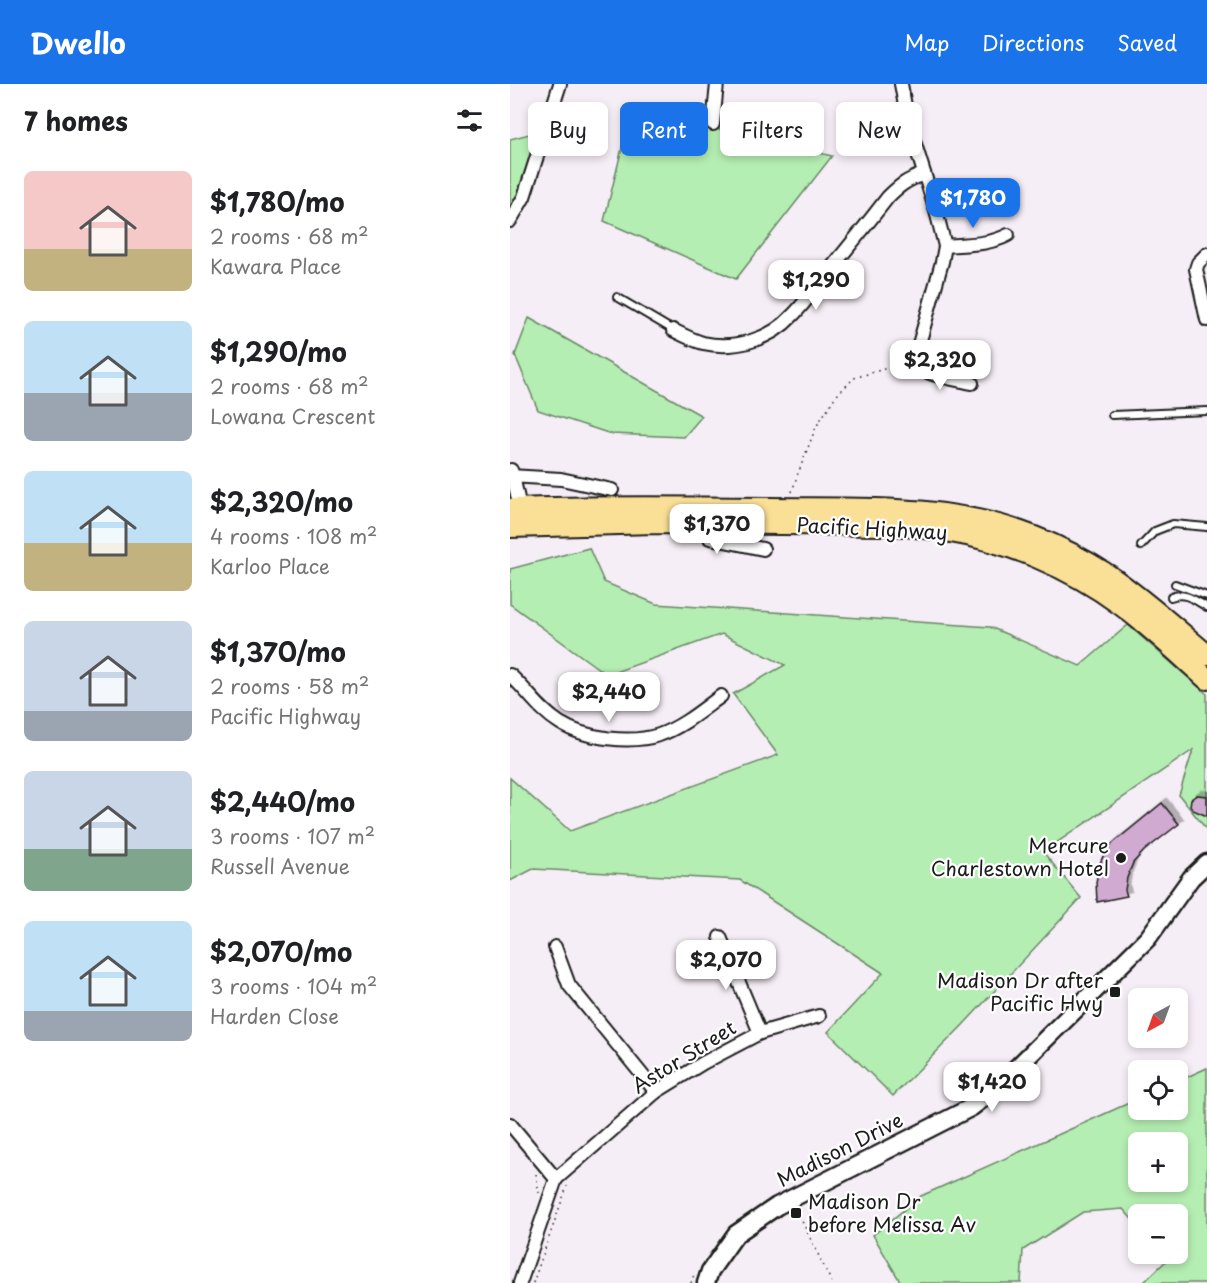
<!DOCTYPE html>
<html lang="en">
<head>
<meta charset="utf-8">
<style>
	:root { --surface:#fff; --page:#f6f6f6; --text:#202124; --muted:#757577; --accent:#1a73e8 }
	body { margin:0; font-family:"Playpen Sans",sans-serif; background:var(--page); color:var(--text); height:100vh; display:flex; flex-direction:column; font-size:22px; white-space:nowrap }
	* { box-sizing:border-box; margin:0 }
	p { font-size:20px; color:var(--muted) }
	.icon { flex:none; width:33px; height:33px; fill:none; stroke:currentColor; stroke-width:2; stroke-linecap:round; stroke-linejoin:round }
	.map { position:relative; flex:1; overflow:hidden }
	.details { display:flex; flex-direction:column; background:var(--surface); width:510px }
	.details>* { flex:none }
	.hud { position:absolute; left:18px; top:18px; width:570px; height:54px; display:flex; gap:12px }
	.needle { width:39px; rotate:221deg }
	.tools { position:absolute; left:618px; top:904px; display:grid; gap:12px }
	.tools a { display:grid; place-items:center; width:60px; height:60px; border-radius:9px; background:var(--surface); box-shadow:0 3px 9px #0003; font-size:30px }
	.price { position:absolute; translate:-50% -51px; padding:0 14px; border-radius:12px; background:#fff; color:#222; font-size:20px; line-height:39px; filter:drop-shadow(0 2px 3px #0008) }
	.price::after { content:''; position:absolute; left:50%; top:36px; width:18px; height:14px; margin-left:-9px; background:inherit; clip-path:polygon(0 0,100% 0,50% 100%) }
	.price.on { background:var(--accent); color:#fff }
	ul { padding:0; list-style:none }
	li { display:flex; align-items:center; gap:18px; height:150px; padding:0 24px }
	li span { display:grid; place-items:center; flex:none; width:168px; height:120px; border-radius:9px; color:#555 }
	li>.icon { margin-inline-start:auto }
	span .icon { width:72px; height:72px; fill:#fffc; stroke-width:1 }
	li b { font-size:26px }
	h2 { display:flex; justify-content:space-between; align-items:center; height:72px; padding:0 24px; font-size:26px }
	.pill { padding:0 21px; border-radius:9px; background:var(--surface); box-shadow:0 3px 9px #0003; font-size:21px; line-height:54px }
	.pill.on { background:var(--accent); color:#fff }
	header { display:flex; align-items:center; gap:36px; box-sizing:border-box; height:84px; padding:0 30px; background:var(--accent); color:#fff }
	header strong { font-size:28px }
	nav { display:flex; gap:33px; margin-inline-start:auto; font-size:21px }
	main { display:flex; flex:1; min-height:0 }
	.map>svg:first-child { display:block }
	.green { fill:#b5eeb2; stroke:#688567; stroke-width:1.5; fill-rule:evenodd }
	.building { fill:#d1aad2; stroke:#1c1c1c; stroke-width:1.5; filter:url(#shadow) }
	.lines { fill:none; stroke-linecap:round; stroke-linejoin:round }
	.service-casing { stroke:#1c1c1c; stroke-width:10 }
	.minor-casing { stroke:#1c1c1c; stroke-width:16 }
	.secondary-casing { stroke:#1c1c1c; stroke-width:21 }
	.trunk-casing { stroke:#1c1c1c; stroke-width:24 }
	.path { stroke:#1c1c1c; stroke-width:1.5; stroke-dasharray:1.5 4.5; stroke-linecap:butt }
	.service { stroke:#fff; stroke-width:6 }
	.minor { stroke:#fff; stroke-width:12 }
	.secondary { stroke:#fff; stroke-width:16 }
	.trunk { stroke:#fadf96; stroke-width:20 }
	.poi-dot { fill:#1c1c1c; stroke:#fff; stroke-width:2 }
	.labels { text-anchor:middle; stroke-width:4.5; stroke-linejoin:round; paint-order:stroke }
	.street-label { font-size:20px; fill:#1c1c1c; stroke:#fff }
	.poi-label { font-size:20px; fill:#1c1c1c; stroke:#fff; text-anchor:end }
</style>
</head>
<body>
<header>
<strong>Dwello</strong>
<nav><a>Map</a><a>Directions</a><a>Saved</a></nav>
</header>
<main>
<section class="details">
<h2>7 homes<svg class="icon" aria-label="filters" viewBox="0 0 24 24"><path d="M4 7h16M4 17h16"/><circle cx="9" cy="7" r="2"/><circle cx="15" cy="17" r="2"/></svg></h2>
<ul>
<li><span style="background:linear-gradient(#f6c9c9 65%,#c2b280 0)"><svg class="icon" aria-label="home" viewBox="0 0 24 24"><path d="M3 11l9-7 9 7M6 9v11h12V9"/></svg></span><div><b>$1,780/mo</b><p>2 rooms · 68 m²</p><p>Kawara Place</p></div></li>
<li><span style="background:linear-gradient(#bfe0f5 60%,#9aa5b1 0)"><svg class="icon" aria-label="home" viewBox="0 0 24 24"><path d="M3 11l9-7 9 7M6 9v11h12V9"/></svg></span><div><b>$1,290/mo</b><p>2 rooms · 68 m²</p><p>Lowana Crescent</p></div></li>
<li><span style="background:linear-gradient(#bfe0f5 60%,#c2b280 0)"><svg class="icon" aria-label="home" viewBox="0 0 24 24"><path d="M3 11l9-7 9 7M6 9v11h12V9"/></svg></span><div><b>$2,320/mo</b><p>4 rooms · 108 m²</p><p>Karloo Place</p></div></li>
<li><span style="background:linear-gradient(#c9d6e8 75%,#9aa5b1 0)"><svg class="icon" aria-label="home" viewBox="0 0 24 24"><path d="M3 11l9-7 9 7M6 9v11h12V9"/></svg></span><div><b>$1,370/mo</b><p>2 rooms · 58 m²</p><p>Pacific Highway</p></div></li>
<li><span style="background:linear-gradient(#c9d6e8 65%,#7fa58c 0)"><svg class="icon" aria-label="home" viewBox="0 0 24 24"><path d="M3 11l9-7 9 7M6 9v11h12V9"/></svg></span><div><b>$2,440/mo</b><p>3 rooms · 107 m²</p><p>Russell Avenue</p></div></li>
<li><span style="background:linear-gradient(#bfe0f5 75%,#9aa5b1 0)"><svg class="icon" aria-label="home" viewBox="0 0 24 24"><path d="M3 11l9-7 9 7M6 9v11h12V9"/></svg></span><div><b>$2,070/mo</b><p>3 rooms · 104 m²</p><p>Harden Close</p></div></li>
</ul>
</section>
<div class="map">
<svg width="697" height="1199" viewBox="0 0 697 1199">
	<defs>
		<filter id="shadow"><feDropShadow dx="4.5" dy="-4.5" stdDeviation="0" flood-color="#0004"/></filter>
	</defs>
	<rect width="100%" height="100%" fill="#f6eef6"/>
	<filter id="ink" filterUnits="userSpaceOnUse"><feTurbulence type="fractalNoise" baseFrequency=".0167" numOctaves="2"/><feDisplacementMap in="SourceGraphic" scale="12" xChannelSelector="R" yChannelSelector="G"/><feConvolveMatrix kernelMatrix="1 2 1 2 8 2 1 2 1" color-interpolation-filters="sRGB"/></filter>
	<g filter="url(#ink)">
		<!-- green -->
		<g class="green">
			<polygon points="141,29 322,72 226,195 94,137 115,52 136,52"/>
			<polygon points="27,48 12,113 0,130 0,55"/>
			<polygon points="19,234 192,332 174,353 101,350 28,326 5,271"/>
			<polygon points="79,464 94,498 146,520 480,543 570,582 618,541 697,610 697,746 669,711 683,666 533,768 571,814 453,941 383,1012 318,948 373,889 230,796 23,785 0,797 0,694 60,747 268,671 223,610 275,581 212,550 97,591 0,520 0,485"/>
			<path d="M697 984V1199H633L658 1175 654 1170H668V1131H628V1142L613 1125 573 1128 513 1166 511 1199H391L363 1151 411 1112 628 1015V1026H668V997ZM628 1059H668V1098H628Z"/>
		</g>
		<!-- building -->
		<g class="building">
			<polygon points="687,711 697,712 697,732 683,726 680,722 681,715"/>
			<polygon points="652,719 669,740 634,767 623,779 617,794 615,806 617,812 587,818 586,798 590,779 595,768 603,759"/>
		</g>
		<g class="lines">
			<!-- service casing -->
			<g class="service-casing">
				<g id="service">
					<polyline points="107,213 163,246"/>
					<polyline points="602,331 697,327"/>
					<polyline points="631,462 645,447 663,440 697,443"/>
					<polyline points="665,500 697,512"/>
					<path d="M661 513C675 507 686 517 697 523"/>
				</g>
			</g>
			<!-- minor casing -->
			<g class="minor-casing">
				<g id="minor">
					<path d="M391 0 398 38 426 127 435 162 432 178 406 271C406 275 407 281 411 284 419 292 450 296 462 299"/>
					<polyline points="203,40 207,0"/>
					<polyline points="0,137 14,113 50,0"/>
					<path d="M435 162C456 160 479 161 498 151"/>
					<polyline points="697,170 688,179 686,185 697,236"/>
					<path d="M163 246C173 251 182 256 193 259 224 266 260 256 282 232 295 219 306 203 317 189 338 164 358 139 378 113 390 101 397 96 414 90"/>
					<polyline points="1,386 3,392 10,424"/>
					<polyline points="0,392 51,395 102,406"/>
					<polyline points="198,440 200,454 253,465"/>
					<path d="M0 591C18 607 29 626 50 639 75 655 121 660 149 651 172 643 192 626 211 612"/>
					<polyline points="210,853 250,949"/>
					<polyline points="45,863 59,901 146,1008"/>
					<polyline points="0,1040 46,1095 10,1199"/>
					<polyline points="46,1095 146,1008 193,979 250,949 309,932"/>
				</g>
			</g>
			<!-- secondary casing -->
			<g class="secondary-casing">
				<polyline id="secondary" points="196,1199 200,1187 226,1150 267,1122 462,1023 484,1006 638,854 681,794 697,779"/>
			</g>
			<!-- trunk casing -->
			<g class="trunk-casing">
				<g id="trunk">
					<path d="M0 425C86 422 172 423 258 424 348 425 436 419 522 452 548 462 575 476 598 491 633 515 665 544 697 571"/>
					<path d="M0 443 145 439 376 441C396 442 416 443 435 447 497 457 560 483 611 521 641 543 669 570 697 595"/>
				</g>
			</g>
			<!-- path -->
			<g class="path">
				<polyline points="282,408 287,392 306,343 325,313 344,294 394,279"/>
				<polyline points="26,1090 29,1109"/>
				<polyline points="287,1127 322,1199"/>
				<polyline points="23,1199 57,1102"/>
				<polyline points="181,1199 185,1188"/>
			</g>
			<!-- service -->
			<use href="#service" class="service"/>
			<!-- minor -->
			<use href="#minor" class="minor"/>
			<!-- secondary -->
			<use href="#secondary" class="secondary"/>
			<!-- trunk -->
			<use href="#trunk" class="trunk"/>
		</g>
	</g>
	<!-- markers -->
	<g class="poi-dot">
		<circle cx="611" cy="774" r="6"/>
		<rect x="599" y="902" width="12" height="12" rx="3"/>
		<rect x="280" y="1123" width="12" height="12" rx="3"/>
	</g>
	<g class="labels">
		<!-- street labels -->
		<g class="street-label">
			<text transform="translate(362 445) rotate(3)" y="7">Pacific Highway</text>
			<text transform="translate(174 973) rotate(-32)" y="7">Astor Street</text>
			<text transform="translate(330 1066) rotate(-27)" y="7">Madison Drive</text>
		</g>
		<!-- poi labels -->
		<g class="poi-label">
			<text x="599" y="769">Mercure<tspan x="599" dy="23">Charlestown Hotel</tspan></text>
			<text x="593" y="904">Madison Dr after<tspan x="593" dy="23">Pacific Hwy</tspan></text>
			<text x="298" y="1125" text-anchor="start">Madison Dr<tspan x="298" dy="23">before Melissa Av</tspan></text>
		</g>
	</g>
</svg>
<div class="tools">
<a><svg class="needle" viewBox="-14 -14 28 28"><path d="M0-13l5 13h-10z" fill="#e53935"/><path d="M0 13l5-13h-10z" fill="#757577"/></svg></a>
<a><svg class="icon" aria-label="locate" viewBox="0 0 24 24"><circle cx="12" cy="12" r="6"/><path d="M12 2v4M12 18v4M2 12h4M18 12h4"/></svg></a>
<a>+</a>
<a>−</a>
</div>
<b class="price on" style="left:463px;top:145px">$1,780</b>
<b class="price" style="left:306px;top:227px">$1,290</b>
<b class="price" style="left:430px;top:307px">$2,320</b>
<b class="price" style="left:207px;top:471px">$1,370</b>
<b class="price" style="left:99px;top:639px">$2,440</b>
<b class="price" style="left:216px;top:907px">$2,070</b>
<b class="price" style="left:482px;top:1029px">$1,420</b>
<div class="hud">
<a class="pill">Buy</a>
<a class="pill on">Rent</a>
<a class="pill">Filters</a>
<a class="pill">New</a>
</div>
</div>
</main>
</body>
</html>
